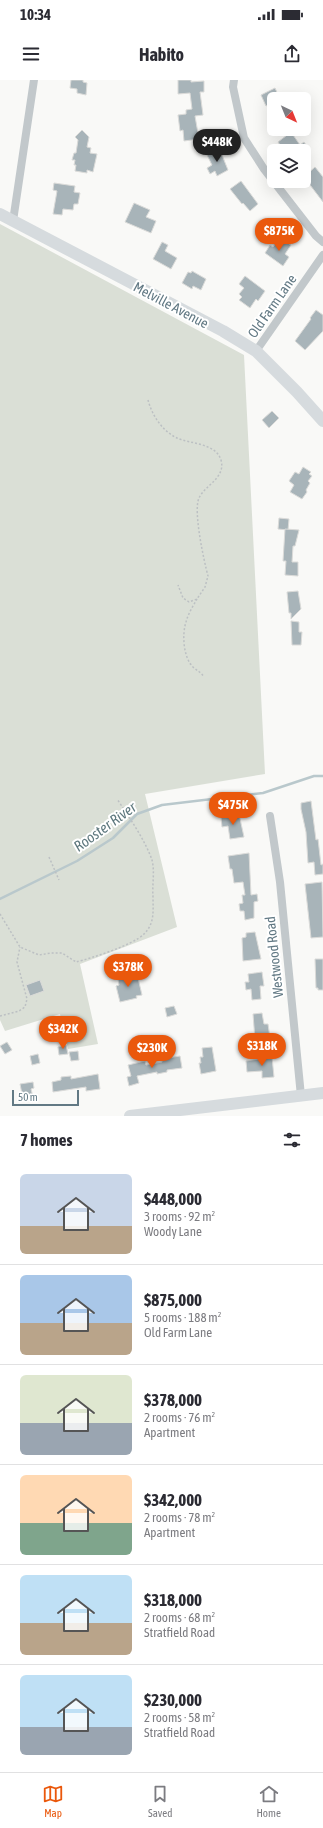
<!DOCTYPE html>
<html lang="en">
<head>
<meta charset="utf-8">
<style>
	:root { --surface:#fff; --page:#f7f7f7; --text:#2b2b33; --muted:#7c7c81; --line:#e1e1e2; --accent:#ea580c }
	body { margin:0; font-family:"Asap Condensed",sans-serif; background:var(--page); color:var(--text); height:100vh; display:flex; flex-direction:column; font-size:15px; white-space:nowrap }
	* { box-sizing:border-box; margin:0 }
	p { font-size:13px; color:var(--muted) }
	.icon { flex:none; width:22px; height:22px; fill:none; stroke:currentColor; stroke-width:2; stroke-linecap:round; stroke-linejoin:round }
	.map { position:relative; height:1036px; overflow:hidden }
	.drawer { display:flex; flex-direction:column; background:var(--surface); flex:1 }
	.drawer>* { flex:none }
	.needle { width:26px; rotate:137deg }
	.tools { position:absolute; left:267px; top:12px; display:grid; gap:8px }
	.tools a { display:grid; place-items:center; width:44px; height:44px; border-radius:6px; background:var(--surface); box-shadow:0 4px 16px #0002; font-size:20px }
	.scale { position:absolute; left:12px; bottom:10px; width:67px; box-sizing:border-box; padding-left:4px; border:2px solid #627984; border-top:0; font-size:11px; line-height:14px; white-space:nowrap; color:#627984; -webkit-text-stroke:3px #fff; paint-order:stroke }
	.price { position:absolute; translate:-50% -34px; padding:0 9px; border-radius:14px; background:var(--accent); color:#fff; font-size:13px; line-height:26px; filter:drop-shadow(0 1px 2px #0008) }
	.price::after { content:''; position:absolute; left:50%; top:24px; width:12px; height:9px; margin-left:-6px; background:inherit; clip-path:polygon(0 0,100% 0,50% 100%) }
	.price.active { background:#222; color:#fff }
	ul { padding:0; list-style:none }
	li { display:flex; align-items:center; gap:12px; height:100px; padding:0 20px }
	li+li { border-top:1px solid var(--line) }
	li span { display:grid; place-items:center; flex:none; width:112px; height:80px; border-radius:6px; color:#555 }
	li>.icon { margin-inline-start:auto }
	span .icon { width:48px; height:48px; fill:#fffc; stroke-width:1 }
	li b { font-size:17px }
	h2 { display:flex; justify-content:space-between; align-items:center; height:48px; padding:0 20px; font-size:17px }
	.status { display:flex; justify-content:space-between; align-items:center; height:28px; padding:0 20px; background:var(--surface); direction:ltr }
	.status svg { height:11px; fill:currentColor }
	header { display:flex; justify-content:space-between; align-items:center; height:52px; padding:0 20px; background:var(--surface); font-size:18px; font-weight:700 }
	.tabs { display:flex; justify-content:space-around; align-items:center; height:56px; border-top:1px solid var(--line); background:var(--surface); font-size:11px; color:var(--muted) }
	.tabs a { display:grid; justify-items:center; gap:2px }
	.tabs .active { color:var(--accent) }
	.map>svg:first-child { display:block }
	.green { fill:#dadfd6 }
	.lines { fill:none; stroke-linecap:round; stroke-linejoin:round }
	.stream { stroke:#b9c8cc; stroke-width:2.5 }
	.building { fill:#a8b4b9; stroke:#dbdbd9 }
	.path { stroke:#bcc0c3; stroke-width:1.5; stroke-dasharray:2 2; stroke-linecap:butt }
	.street { stroke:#c2c8cb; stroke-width:8 }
	.secondary { stroke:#d6dbde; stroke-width:12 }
	.labels { text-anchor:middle; stroke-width:4; stroke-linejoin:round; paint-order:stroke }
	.street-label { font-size:14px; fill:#627984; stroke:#fff }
	.water-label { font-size:15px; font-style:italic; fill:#5e787e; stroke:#fff }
</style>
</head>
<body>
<div class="status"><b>10:34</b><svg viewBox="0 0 49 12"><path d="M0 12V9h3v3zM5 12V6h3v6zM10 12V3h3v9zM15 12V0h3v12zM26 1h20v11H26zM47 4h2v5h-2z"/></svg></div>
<header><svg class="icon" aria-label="menu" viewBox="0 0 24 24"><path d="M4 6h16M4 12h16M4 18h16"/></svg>Habito<svg class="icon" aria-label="share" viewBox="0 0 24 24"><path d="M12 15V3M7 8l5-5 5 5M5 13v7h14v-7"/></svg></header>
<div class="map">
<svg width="323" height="1036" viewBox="0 0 323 1036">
	<rect width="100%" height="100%" fill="#f9f9f7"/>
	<!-- green -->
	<polygon class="green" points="0,144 244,275 265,694 145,714 177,847 80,884 98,964 68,969 60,934 5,951 0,940"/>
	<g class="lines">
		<!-- stream -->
		<polyline class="stream" points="0,819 77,781 113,758 137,734 162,725 263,713 314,696 323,696"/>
	</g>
	<!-- building -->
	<g class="building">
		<polygon points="71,0 83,0 83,2 87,3 86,15 77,13 77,9 70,8"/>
		<polygon points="178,0 191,0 191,2 204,1 204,12 200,12 203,35 195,36 199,59 184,61 183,50 180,51 178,35 186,34 186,30 192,29 190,13 178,14"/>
		<polygon points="275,8 280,19 274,19 274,37 268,25 266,26 261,15"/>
		<polygon points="82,50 89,57 87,67 91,68 90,73 97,74 93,92 87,90 87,93 75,91 76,85 74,85 75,80 72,80 74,73 76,73 78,60 75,57"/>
		<polygon points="291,52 300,65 304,62 308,68 305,71 284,71 278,62"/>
		<polygon points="216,68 220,76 222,75 228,90 217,96 215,91 210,94 207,88 212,85 206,73"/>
		<polygon points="315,87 323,97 323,122 304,97"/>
		<polygon points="241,101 258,124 250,131 243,123 242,124 230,109"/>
		<polygon points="54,103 75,106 74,112 80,113 78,124 74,124 73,130 63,129 62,135 53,134 57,111 53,110"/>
		<polygon points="134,123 150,130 146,137 156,141 151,153 125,142"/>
		<polygon points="280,158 291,165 285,174 289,177 283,186 265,173 270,165 273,167"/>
		<polygon points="162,162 168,165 165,171 177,178 171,189 153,179"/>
		<polygon points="192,191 206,199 201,210 193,206 192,209 182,203 188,192 191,193"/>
		<polygon points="245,196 265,211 258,221 256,219 250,228 239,220 242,217 239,214 244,208 239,204"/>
		<polygon points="316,230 323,235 323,251 305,270 295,261 311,239 310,238"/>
		<polygon points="272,331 279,338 269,348 262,340"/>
		<polygon points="303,387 311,392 309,394 312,396 308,401 310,403 306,410 307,412 302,419 290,412 294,405 289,401 295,392 299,394"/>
		<polygon points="279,438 289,439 288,450 278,449"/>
		<polygon points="285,449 299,450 295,466 293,466 292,482 298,482 298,496 285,495 286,481 283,481"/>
		<polygon points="298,511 301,529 291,539 291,533 289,533 287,512"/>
		<polygon points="291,541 299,542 299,552 302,552 301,565 292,565"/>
		<polygon points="311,721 316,760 318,759 321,785 323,784 323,794 315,795 314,782 308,783 306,752 301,729 301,723"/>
		<polygon points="239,734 244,757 230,759 228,746 222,747 221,737"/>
		<polygon points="249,773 251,815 257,814 258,821 254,822 254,838 245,840 244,831 240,831 239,824 243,823 242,815 245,815 243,802 234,803 232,789 230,789 228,776"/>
		<polygon points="322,802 323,857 311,858 305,804"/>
		<polygon points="255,852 261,879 243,881 242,858 246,857 246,853"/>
		<polygon points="315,879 323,879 323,910 318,910 318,908 316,908"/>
		<polygon points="128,892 129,900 138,898 142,915 136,916 137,918 120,922 116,906 119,905 117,894"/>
		<polygon points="262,892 264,906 260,906 261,919 252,920 251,909 246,910 245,902 249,902 248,894"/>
		<polygon points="40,900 44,911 30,916 26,905"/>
		<polygon points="174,926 177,934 167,937 165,928"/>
		<polygon points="262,933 264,944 268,944 270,958 255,960 253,934"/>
		<polygon points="7,962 12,970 5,974 0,966"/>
		<polygon points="66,965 68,974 59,975 58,967"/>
		<polygon points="212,967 216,991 201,994 199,983 201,983 200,977 203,977 202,968"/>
		<polygon points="78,971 79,980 71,981 69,972"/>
		<polygon points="38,974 40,983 32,985 30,976"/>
		<polygon points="180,976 182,988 167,990 167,992 157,994 157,992 137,996 139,1003 129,1006 127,997 131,996 128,985 145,981 146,985 162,982 162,979"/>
		<polygon points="272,977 274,997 262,998 262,991 247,992 246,981"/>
		<polygon points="98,994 100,1009 86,1011 86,1007 53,1012 52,1002 61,1000 61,997 71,996 71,999"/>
		<polygon points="33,1002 34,1008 31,1009 33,1017 23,1019 20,1004"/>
	</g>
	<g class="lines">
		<!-- path -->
		<g class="path">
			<path d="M148 320C152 335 162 351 177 358 190 364 216 363 221 380 226 398 205 405 199 418 193 431 204 481 208 496L205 507 197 519 189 522 183 518 178 505"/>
			<path d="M197 519C193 526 188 534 186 542 182 554 183 577 193 587 197 591 201 592 204 597"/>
			<polyline points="49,777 59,800"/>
			<path d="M0 834 20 867 39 875 51 873H62L76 882C92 878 133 865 144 854 155 843 153 831 153 817 152 805 155 792 152 780 146 762 128 735 117 719"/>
			<polyline points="0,936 19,931 25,927 27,919 17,882 20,867"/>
		</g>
		<!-- street -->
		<g class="street">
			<polyline points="234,0 233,7 244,58 264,89 316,156 323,162"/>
			<polyline points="13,141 34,0"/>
			<polyline points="256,271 323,175"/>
			<polyline points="270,736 280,802 301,1016"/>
		</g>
		<!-- secondary -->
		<g class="secondary">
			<polyline points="0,134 223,251 256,271 297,312 323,341"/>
			<polyline points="130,1036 323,1013"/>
		</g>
	</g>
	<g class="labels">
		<!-- street labels -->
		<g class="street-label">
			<text transform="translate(171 225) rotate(28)" y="5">Melville Avenue</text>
			<text transform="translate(272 226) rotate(-55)" y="5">Old Farm Lane</text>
			<text transform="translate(274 877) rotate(-96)" y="5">Westwood Road</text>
		</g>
		<!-- water labels -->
		<g class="water-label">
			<text transform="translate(105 747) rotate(-36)" y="5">Rooster River</text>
		</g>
	</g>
</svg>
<div class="tools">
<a><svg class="needle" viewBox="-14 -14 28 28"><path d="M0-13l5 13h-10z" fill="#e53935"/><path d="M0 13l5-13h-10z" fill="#7c7c81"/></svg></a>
<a><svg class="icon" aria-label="layers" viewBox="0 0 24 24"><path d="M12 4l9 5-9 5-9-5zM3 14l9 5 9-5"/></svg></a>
</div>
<div class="scale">50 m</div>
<b class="price active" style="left:217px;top:83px">$448K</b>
<b class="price" style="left:279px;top:172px">$875K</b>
<b class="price" style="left:233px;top:746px">$475K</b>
<b class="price" style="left:128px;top:908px">$378K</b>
<b class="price" style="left:63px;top:970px">$342K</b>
<b class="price" style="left:262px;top:987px">$318K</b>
<b class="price" style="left:152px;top:989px">$230K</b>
</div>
<section class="drawer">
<h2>7 homes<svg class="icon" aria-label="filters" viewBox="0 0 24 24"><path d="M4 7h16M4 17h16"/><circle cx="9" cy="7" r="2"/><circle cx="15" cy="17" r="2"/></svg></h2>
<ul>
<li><span style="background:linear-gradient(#c9d6e8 65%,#b9a48a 0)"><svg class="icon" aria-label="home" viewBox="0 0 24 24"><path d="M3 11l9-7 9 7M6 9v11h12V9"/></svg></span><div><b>$448,000</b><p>3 rooms · 92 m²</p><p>Woody Lane</p></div></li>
<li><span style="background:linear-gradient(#a9c7e8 60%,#b9a48a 0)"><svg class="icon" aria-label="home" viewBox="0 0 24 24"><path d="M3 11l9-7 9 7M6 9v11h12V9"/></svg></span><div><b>$875,000</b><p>5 rooms · 188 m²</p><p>Old Farm Lane</p></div></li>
<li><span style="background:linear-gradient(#dfe7d0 60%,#9aa5b1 0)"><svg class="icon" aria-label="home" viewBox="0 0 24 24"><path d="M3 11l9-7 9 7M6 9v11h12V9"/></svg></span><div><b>$378,000</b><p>2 rooms · 76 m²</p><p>Apartment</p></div></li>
<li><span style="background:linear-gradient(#ffd9b3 60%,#7fa58c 0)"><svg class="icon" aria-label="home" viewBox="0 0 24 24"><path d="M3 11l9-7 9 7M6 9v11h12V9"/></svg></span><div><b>$342,000</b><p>2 rooms · 78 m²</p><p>Apartment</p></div></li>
<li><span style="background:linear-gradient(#bfe0f5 60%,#b9a48a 0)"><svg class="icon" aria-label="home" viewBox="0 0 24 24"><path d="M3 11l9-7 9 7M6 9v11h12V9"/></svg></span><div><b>$318,000</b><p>2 rooms · 68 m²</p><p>Stratfield Road</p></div></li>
<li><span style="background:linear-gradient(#bfe0f5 65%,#9aa5b1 0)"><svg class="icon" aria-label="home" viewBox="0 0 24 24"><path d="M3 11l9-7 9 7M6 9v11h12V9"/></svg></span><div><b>$230,000</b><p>2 rooms · 58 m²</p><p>Stratfield Road</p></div></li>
</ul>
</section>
<nav class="tabs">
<a class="active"><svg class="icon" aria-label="map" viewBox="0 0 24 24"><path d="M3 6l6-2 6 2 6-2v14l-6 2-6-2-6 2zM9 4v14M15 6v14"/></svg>Map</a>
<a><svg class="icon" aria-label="saved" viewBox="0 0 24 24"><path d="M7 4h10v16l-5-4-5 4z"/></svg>Saved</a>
<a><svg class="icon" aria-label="home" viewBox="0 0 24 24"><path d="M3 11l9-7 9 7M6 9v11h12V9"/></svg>Home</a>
</nav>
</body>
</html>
